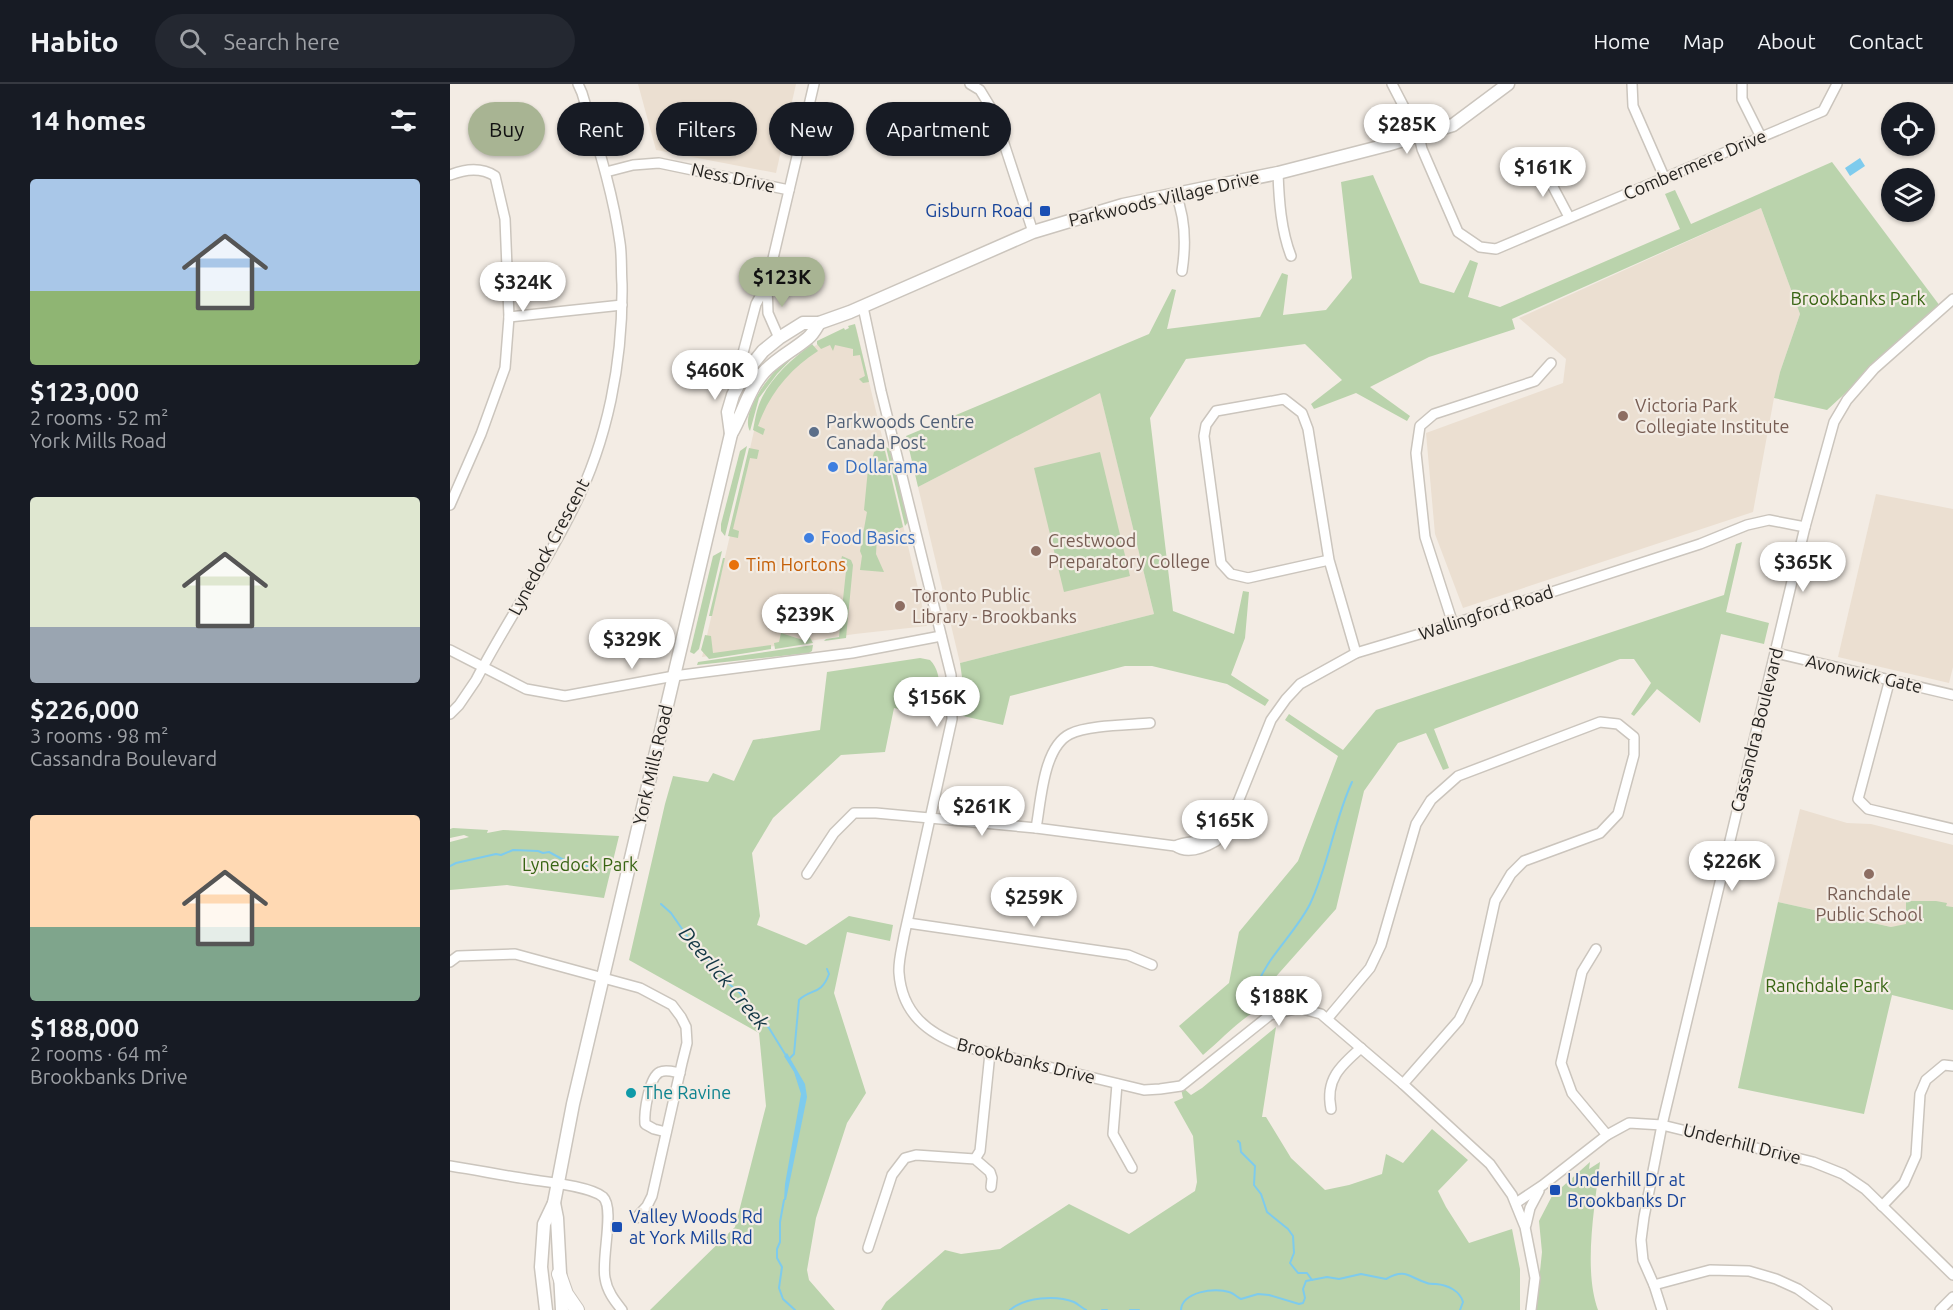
<!DOCTYPE html>
<html lang="en">
<head>
<meta charset="utf-8">
<style>
	:root { --surface:#171b24; --page:#242831; --text:#f1f3f6; --muted:#9ea1a6; --line:#363941; --accent:#a8b493 }
	body { margin:0; font-family:Ubuntu,sans-serif; background:var(--page); color:var(--text); height:100vh; display:flex; flex-direction:column; font-size:22px; white-space:nowrap }
	* { box-sizing:border-box; margin:0 }
	p { font-size:20px; color:var(--muted) }
	.icon { flex:none; width:33px; height:33px; fill:none; stroke:currentColor; stroke-width:2; stroke-linecap:round; stroke-linejoin:round }
	.map { position:relative; flex:1; overflow:hidden }
	.side { display:flex; flex-direction:column; background:var(--surface); width:450px }
	.side>* { flex:none }
	.hud { position:absolute; left:18px; top:18px; width:570px; height:54px; display:flex; gap:12px }
	.tools { position:absolute; left:1431px; top:18px; display:grid; gap:12px }
	.tools a { display:grid; place-items:center; width:54px; height:54px; border-radius:50%; background:var(--surface); box-shadow:0 2px 4px #0004; font-size:30px }
	.price { position:absolute; translate:-50% -51px; padding:0 14px; border-radius:21px; background:#fff; color:#222; font-size:20px; line-height:39px; filter:drop-shadow(0 2px 3px #0008) }
	.price::after { content:''; position:absolute; left:50%; top:36px; width:18px; height:14px; margin-left:-9px; background:inherit; clip-path:polygon(0 0,100% 0,50% 100%) }
	.price.active { background:var(--accent); color:#111 }
	ul { padding:0; list-style:none }
	li { display:grid; align-content:center; gap:12px; height:318px; padding:0 30px }
	li span { display:grid; place-items:center; height:186px; border-radius:6px; color:#555 }
	li>.icon { margin-inline-start:auto }
	span .icon { width:108px; height:108px; fill:#fffc; stroke-width:1 }
	li b { font-size:26px }
	h2 { display:flex; justify-content:space-between; align-items:center; height:72px; padding:0 30px; font-size:26px }
	.chip { padding:0 21px; border-radius:27px; background:var(--surface); box-shadow:0 2px 4px #0004; font-size:21px; line-height:54px }
	.chip.active { background:var(--accent); color:#111 }
	header { display:flex; align-items:center; gap:36px; box-sizing:border-box; height:84px; padding:0 30px; background:var(--surface); border-bottom:2px solid var(--line) }
	header strong { font-size:28px }
	nav { display:flex; gap:33px; margin-inline-start:auto; font-size:21px }
	.search { width:420px; height:54px; background:var(--page); display:flex; align-items:center; gap:15px; box-sizing:border-box; padding:0 21px; border-radius:33px; color:var(--muted); font-size:22px }
	main { display:flex; flex:1; min-height:0 }
	.map>svg:first-child { display:block }
	.built { fill:#ebdfd1 }
	.green { fill:#bad3ac }
	.water { fill:#7ecbed }
	.lines { fill:none; stroke-linecap:round; stroke-linejoin:round }
	.stream { stroke:#7ecbed; stroke-width:2 }
	.minor-casing { stroke:#cbc5bd; stroke-width:12 }
	.major-casing { stroke:#cbc5bd; stroke-width:15 }
	.highway-casing { stroke:#cbc5bd; stroke-width:16 }
	.minor { stroke:#fff; stroke-width:9 }
	.major { stroke:#fff; stroke-width:12 }
	.highway { stroke:#fff; stroke-width:14 }
	.transit-dot { fill:#1a4fb4; stroke:#f3ece4; stroke-width:2 }
	.education-dot { fill:#8d6e63; stroke:#f3ece4; stroke-width:2 }
	.service-dot { fill:#5c6f8a; stroke:#f3ece4; stroke-width:2 }
	.shop-dot { fill:#3f7fe0; stroke:#f3ece4; stroke-width:2 }
	.food-dot { fill:#e8710a; stroke:#f3ece4; stroke-width:2 }
	.culture-dot { fill:#0f9aa8; stroke:#f3ece4; stroke-width:2 }
	.labels { text-anchor:middle; stroke-width:4.5; stroke-linejoin:round; paint-order:stroke }
	.street-label { font-size:18px; fill:#252320; stroke:#f3ece4 }
	.transit-label { font-size:18px; fill:#164399; stroke:#f3ece4; text-anchor:start }
	.park-label { font-size:18px; fill:#376412; stroke:#f3ece4 }
	.education-label { font-size:18px; fill:#785e54; stroke:#f3ece4; text-anchor:start }
	.service-label { font-size:18px; fill:#4e5e75; stroke:#f3ece4; text-anchor:start }
	.shop-label { font-size:18px; fill:#366cbe; stroke:#f3ece4; text-anchor:start }
	.food-label { font-size:18px; fill:#c56008; stroke:#f3ece4; text-anchor:start }
	.culture-label { font-size:18px; fill:#0d838f; stroke:#f3ece4; text-anchor:start }
	.water-label { font-size:20px; font-style:italic; fill:#123644; stroke:#f3ece4 }
</style>
</head>
<body>
<header>
<strong>Habito</strong>
<div class="search"><svg class="icon" aria-label="search" viewBox="0 0 24 24"><circle cx="10" cy="10" r="6"/><path d="M15 15l6 6"/></svg>Search here</div>
<nav><a>Home</a><a>Map</a><a>About</a><a>Contact</a></nav>
</header>
<main>
<section class="side">
<h2>14 homes<svg class="icon" aria-label="filters" viewBox="0 0 24 24"><path d="M4 7h16M4 17h16"/><circle cx="9" cy="7" r="2"/><circle cx="15" cy="17" r="2"/></svg></h2>
<ul>
<li><span style="background:linear-gradient(#a9c7e8 60%,#8fb573 0)"><svg class="icon" aria-label="home" viewBox="0 0 24 24"><path d="M3 11l9-7 9 7M6 9v11h12V9"/></svg></span><div><b>$123,000</b><p>2 rooms · 52 m²</p><p>York Mills Road</p></div></li>
<li><span style="background:linear-gradient(#dfe7d0 70%,#9aa5b1 0)"><svg class="icon" aria-label="home" viewBox="0 0 24 24"><path d="M3 11l9-7 9 7M6 9v11h12V9"/></svg></span><div><b>$226,000</b><p>3 rooms · 98 m²</p><p>Cassandra Boulevard</p></div></li>
<li><span style="background:linear-gradient(#ffd9b3 60%,#7fa58c 0)"><svg class="icon" aria-label="home" viewBox="0 0 24 24"><path d="M3 11l9-7 9 7M6 9v11h12V9"/></svg></span><div><b>$188,000</b><p>2 rooms · 64 m²</p><p>Brookbanks Drive</p></div></li>
</ul>
</section>
<div class="map">
<svg width="1503" height="1226" viewBox="0 0 1503 1226">
	<rect width="100%" height="100%" fill="#f3ece4"/>
	<!-- built -->
	<g class="built">
		<polygon points="188,0 346,0 326,89 206,66"/>
		<polygon points="1311,124 1350,230 1330,288 1324,314 1303,428 1013,524 985,450 976,349 1113,299 1116,275 1069,234"/>
		<polygon points="406,243 477,542 405,550 252,573 304,347 313,317 354,268 372,258"/>
		<polygon points="650,308 704,530 510,579 468,403"/>
		<polygon points="1426,410 1503,425 1503,583 1499,599 1388,573"/>
		<polygon points="1350,725 1397,739 1421,740 1503,761 1503,823 1496,822 1494,836 1441,843 1328,818"/>
	</g>
	<!-- green -->
	<g class="green">
		<polygon points="1382,78 1490,222 1377,326 1324,314 1330,288 1350,230 1311,124 1062,235 1065,245 979,273 920,303 960,332 957,337 906,309 864,325 861,320 892,296 855,260 736,275 700,334 723,527 784,550 793,507 799,508 795,554 781,591 819,616 815,622 777,600 702,582 675,582 560,612 553,641 513,632 514,607 510,579 704,530 650,309 468,403 456,352 699,250 722,205 726,206 717,245 810,233 832,189 838,191 833,231 876,226 902,194 891,98 923,91 970,199 1004,209 1020,176 1028,179 1018,213 1050,223 1230,145 1215,110 1225,106 1241,140"/>
		<polygon points="405,240 419,298 413,299 409,295 415,292 410,271 403,272 403,265 385,261 383,267 380,261 371,265 367,260 367,257 394,244 395,246 399,244 398,242"/>
		<path d="M362 260 368 267C340 285 319 310 308 342L315 345 313 351 303 346C305 337 306 327 310 318 320 294 342 275 362 260Z"/>
		<path d="M350 266 327 290 309 314 300 347C290 330 318 293 331 281 336 275 344 271 350 266Z"/>
		<polygon points="297,362 275,452 271,447 271,440 290,367"/>
		<polygon points="434,363 453,443 427,453 426,470 434,488 410,486 412,472 410,467 417,428 414,426 418,385 421,380 424,368"/>
		<polygon points="436,363 440,365 458,438 455,442"/>
		<polygon points="299,364 309,366 307,375 300,374 283,445 289,447 288,454 278,452"/>
		<polygon points="650,368 680,492 614,508 584,384"/>
		<path d="M1292 458 1276 528 1319 539 1314 560 1271 550 1250 639 1207 605 1184 632 1181 630 1201 599 1184 575H1170L984 645 999 684 993 686 976 649 948 659 914 707 886 825 822 897 840 913C805 918 779 949 753 971L729 942 779 899 789 848 848 777 888 672 835 636 839 630 893 666 926 626 1274 511 1286 460Z"/>
		<polygon points="272,467 249,565 244,570 240,568 263,472"/>
		<polygon points="392,472 401,476 403,481 396,554 374,557 376,555 389,553 396,487 389,485"/>
		<polygon points="273,474 275,474 262,532 259,532"/>
		<polygon points="331,549 356,557 358,550 363,559 325,565 324,559 329,558"/>
		<polygon points="255,551 261,552 263,569 321,561 321,565 259,575 251,566"/>
		<polygon points="363,561 362,567 359,569 247,581 248,578"/>
		<path d="M470 574 480 576C494 590 489 616 488 633L444 624 435 668 391 671 323 734 302 769 310 832 307 841 356 861 399 832 443 841 440 857 397 848 384 909 416 1009 397 1039 366 1134 357 1186 359 1196 385 1226H200L285 1143 316 1022 309 949 179 876 215 720 223 692 258 698 263 689 284 697 303 656 370 646 377 588Z"/>
		<polygon points="3,744 38,746 37,749 53,746 169,752 154,814 57,801 0,806 0,758 19,753 14,751 0,754 0,745"/>
		<polygon points="1456,817 1486,817 1497,819 1496,822 1503,823 1503,926 1442,911 1414,1030 1288,1004 1328,818 1441,843 1456,840"/>
		<polygon points="826,943 812,1033 816,1033 841,1074 875,1106 899,1101 932,1090 936,1070 953,1079 982,1045 1018,1076 988,1107 996,1123 1019,1159 1062,1145 1070,1185 1070,1226 431,1226 436,1218 495,1166 511,1170 550,1165 619,1120 679,1150 745,1107 747,1098 743,1052 724,1018 733,1014 730,1001 741,1011 752,1004"/>
		<path d="M1140 1078 1139 1085 1150 1078C1145 1121 1133 1185 1148 1226H1086L1092 1168 1089 1137 1102 1112Z"/>
	</g>
	<!-- water -->
	<g class="water">
		<polygon points="1410,74 1415,82 1400,92 1395,84"/>
		<polygon points="337,969 355,1000 357,1013 336,1116 334,1116 335,1100 351,1010 344,988 334,972"/>
	</g>
	<g class="lines">
		<!-- stream -->
		<g class="stream">
			<polyline points="0,782 6,779 46,770 51,771 63,766 88,767 93,769 99,768 112,775 144,784"/>
			<polyline points="211,820 221,829 244,862 263,880 279,900 290,909 319,944 335,970"/>
			<path d="M793 925C803 909 810 892 820 877 833 858 850 840 860 820 879 780 884 737 902 698"/>
			<path d="M340 974 344 970 349 916C361 904 371 912 379 890L377 885"/>
			<polyline points="788,1057 790,1059 791,1068 805,1082 804,1101 811,1110 817,1128 838,1145 843,1152 844,1169 840,1179 848,1189 857,1189 862,1196"/>
			<polyline points="334,1116 330,1138 330,1158 327,1165 327,1174 332,1183 329,1204 333,1215 345,1226"/>
			<path d="M560 1226C575 1213 606 1211 624 1218 628 1220 632 1224 636 1226"/>
			<polyline points="652,1226 657,1226"/>
			<polyline points="680,1226 689,1226"/>
			<path d="M731 1226C732 1208 765 1203 779 1208 783 1209 787 1213 791 1215L808 1210 819 1211 849 1220 853 1219 855 1214 853 1205 856 1197 877 1193 889 1195 911 1190 936 1195C956 1184 958 1193 977 1199 979 1200 984 1200 986 1200 998 1201 1010 1207 1013 1218L1010 1226"/>
		</g>
		<!-- minor casing -->
		<g class="minor-casing">
			<g id="minor">
				<polyline points="520,0 530,6 544,29 583,148"/>
				<polyline points="942,0 969,52 972,65 1008,148 1030,163 1046,165 1373,27 1387,0"/>
				<polyline points="1182,0 1183,22 1215,95"/>
				<polyline points="1292,0 1292,15 1311,53"/>
				<polyline points="1092,82 1119,133"/>
				<polyline points="156,88 183,81 209,79 339,106"/>
				<path d="M828 89C829 117 831 146 841 172"/>
				<path d="M0 91C15 85 31 83 45 92L55 135 59 233 55 284 31 350 0 421"/>
				<path d="M726 111C736 136 736 161 732 187"/>
				<polyline points="317,202 318,229 329,254"/>
				<path d="M413 223 431 307 501 591 502 635 454 852C452 864 448 878 449 889 452 929 477 949 512 962L694 1006 710 1005 731 1002 820 931 849 924 871 930 953 1000 1040 1080 1062 1111 1075 1143 1085 1194 1081 1226"/>
				<polyline points="59,233 172,221"/>
				<polyline points="293,292 289,284 306,220 317,200 364,0"/>
				<polyline points="879,476 798,494 781,490 771,479 754,352 756,341 766,327 834,315 852,329 858,345 879,476 906,569"/>
				<polyline points="1003,540 975,453 966,369 970,342 984,330 1085,297 1101,279"/>
				<polyline points="0,566 76,605 115,612 224,592 402,569 491,552"/>
				<polyline points="1326,569 1503,611"/>
				<polyline points="1440,595 1408,715 1418,725 1503,745"/>
				<path d="M0 630 9 621 26 596C56 538 94 484 123 425 158 356 173 277 172 200 171 187 172 172 170 159 163 108 147 59 132 9L128 0"/>
				<path d="M586 744C591 718 593 663 620 650 638 641 679 641 700 639"/>
				<path d="M725 762C743 754 757 763 773 743 780 735 781 725 788 718L821 636 836 615 850 600 906 569 1003 540 1250 460 1297 441 1319 436 1355 443"/>
				<path d="M357 790 384 749 404 729H426L586 744 725 762C738 771 754 764 766 757"/>
				<polyline points="458,839 678,871 702,881"/>
				<polyline points="1146,865 1132,888 1111,979 1122,1009 1157,1051"/>
				<polyline points="0,878 8,872 65,870 190,904 222,921 231,933 236,943 237,959 232,979 202,1112 197,1122 186,1134"/>
				<polyline points="878,934 920,884 931,861 966,740 981,716 1008,692 1150,638 1168,640 1184,653 1184,671 1168,730 1150,749 1074,777 1061,790 1045,817 1027,899 1009,936 953,1000"/>
				<polyline points="667,1000 663,1050 682,1084"/>
				<path d="M881 1025C875 996 890 982 911 964"/>
				<path d="M216 1048 204 1045 195 1040C194 1028 199 993 210 988 216 985 224 988 230 989"/>
				<polyline points="525,1075 530,1067 540,969"/>
				<path d="M0 1082C26 1086 51 1091 77 1095 95 1098 140 1102 153 1113 165 1124 151 1175 155 1194 157 1207 164 1216 172 1226"/>
				<polyline points="1066,1119 1093,1101 1157,1051 1179,1039 1212,1041 1363,1078 1393,1090 1415,1105 1503,1191"/>
				<polyline points="1432,1122 1454,1099 1466,1072 1470,1010 1476,996 1494,981 1503,982"/>
				<polyline points="1076,1141 1080,1124 1089,1107"/>
				<polyline points="418,1164 442,1091 455,1074 466,1071 525,1075 540,1088 542,1094 541,1103"/>
				<polyline points="1204,1201 1260,1186 1299,1187 1326,1195 1348,1205 1377,1226"/>
				<polyline points="1212,1226 1204,1201 1193,1176 1191,1156 1194,1133 1212,1041 1355,443 1384,338 1397,316 1424,285 1503,215"/>
				<polyline points="1490,1226 1503,1213"/>
			</g>
		</g>
		<!-- major casing -->
		<g class="major-casing">
			<g id="major">
				<polyline points="281,350 278,328 283,311 293,292 313,267 329,254 353,239 369,239 400,228 583,148 673,121 828,89 937,61 1003,41 1058,0"/>
				<polyline points="104,1119 107,1134 112,1226"/>
				<path d="M96 1226 91 1183 94 1140 104 1119 123 1020 281 350C293 330 298 306 314 288 327 274 344 266 358 254 363 250 366 244 369 239"/>
			</g>
		</g>
		<!-- highway casing -->
		<g class="highway-casing">
			<polyline id="highway" points="109,1190 116,1210 127,1226"/>
		</g>
		<!-- minor -->
		<use href="#minor" class="minor"/>
		<!-- major -->
		<use href="#major" class="major"/>
		<!-- highway -->
		<use href="#highway" class="highway"/>
	</g>
	<!-- markers -->
	<g class="transit-dot">
		<rect x="589" y="121" width="12" height="12" rx="3"/>
		<rect x="1099" y="1100" width="12" height="12" rx="3"/>
		<rect x="161" y="1137" width="12" height="12" rx="3"/>
	</g>
	<g class="education-dot">
		<circle cx="1173" cy="332" r="6"/>
		<circle cx="586" cy="467" r="6"/>
		<circle cx="450" cy="522" r="6"/>
		<circle cx="1419" cy="790" r="6"/>
	</g>
	<circle class="service-dot" cx="364" cy="348" r="6"/>
	<g class="shop-dot">
		<circle cx="383" cy="383" r="6"/>
		<circle cx="359" cy="454" r="6"/>
	</g>
	<circle class="food-dot" cx="284" cy="481" r="6"/>
	<circle class="culture-dot" cx="181" cy="1009" r="6"/>
	<g class="labels">
		<!-- street labels -->
		<g class="street-label">
			<text transform="translate(1245 81) rotate(-23)" y="6">Combermere Drive</text>
			<text transform="translate(283 94) rotate(12)" y="6">Ness Drive</text>
			<text transform="translate(714 115) rotate(-13)" y="6">Parkwoods Village Drive</text>
			<text transform="translate(99 463) rotate(-62)" y="6">Lynedock Crescent</text>
			<text transform="translate(1036 529) rotate(-18)" y="6">Wallingford Road</text>
			<text transform="translate(1414 590) rotate(13)" y="6">Avonwick Gate</text>
			<text transform="translate(1307 646) rotate(-76)" y="6">Cassandra Boulevard</text>
			<text transform="translate(203 681) rotate(-77)" y="6">York Mills Road</text>
			<text transform="translate(576 977) rotate(14)" y="6">Brookbanks Drive</text>
			<text transform="translate(1292 1060) rotate(14)" y="6">Underhill Drive</text>
		</g>
		<!-- transit labels -->
		<g class="transit-label">
			<text x="583" y="133" text-anchor="end">Gisburn Road</text>
			<text x="1117" y="1102">Underhill Dr at<tspan x="1117" dy="21">Brookbanks Dr</tspan></text>
			<text x="179" y="1139">Valley Woods Rd<tspan x="179" dy="21">at York Mills Rd</tspan></text>
		</g>
		<!-- park labels -->
		<g class="park-label">
			<text x="1408" y="221">Brookbanks Park</text>
			<text x="130" y="787">Lynedock Park</text>
			<text x="1377" y="908">Ranchdale Park</text>
		</g>
		<!-- education labels -->
		<g class="education-label">
			<text x="1185" y="328">Victoria Park<tspan x="1185" dy="21">Collegiate Institute</tspan></text>
			<text x="598" y="463">Crestwood<tspan x="598" dy="21">Preparatory College</tspan></text>
			<text x="462" y="518">Toronto Public<tspan x="462" dy="21">Library - Brookbanks</tspan></text>
			<text x="1419" y="816" text-anchor="middle">Ranchdale<tspan x="1419" dy="21">Public School</tspan></text>
		</g>
		<!-- service labels -->
		<g class="service-label">
			<text x="376" y="344">Parkwoods Centre<tspan x="376" dy="21">Canada Post</tspan></text>
		</g>
		<!-- shop labels -->
		<g class="shop-label">
			<text x="395" y="389">Dollarama</text>
			<text x="371" y="460">Food Basics</text>
		</g>
		<!-- food labels -->
		<g class="food-label">
			<text x="296" y="487">Tim Hortons</text>
		</g>
		<!-- culture labels -->
		<g class="culture-label">
			<text x="193" y="1015">The Ravine</text>
		</g>
		<!-- water labels -->
		<g class="water-label">
			<text transform="translate(274 894) rotate(50)" y="7">Deerlick Creek</text>
		</g>
	</g>
</svg>
<div class="tools">
<a><svg class="icon" aria-label="locate" viewBox="0 0 24 24"><circle cx="12" cy="12" r="6"/><path d="M12 2v4M12 18v4M2 12h4M18 12h4"/></svg></a>
<a><svg class="icon" aria-label="layers" viewBox="0 0 24 24"><path d="M12 4l9 5-9 5-9-5zM3 14l9 5 9-5"/></svg></a>
</div>
<b class="price" style="left:957px;top:71px">$285K</b>
<b class="price" style="left:1093px;top:114px">$161K</b>
<b class="price active" style="left:332px;top:224px">$123K</b>
<b class="price" style="left:73px;top:229px">$324K</b>
<b class="price" style="left:265px;top:317px">$460K</b>
<b class="price" style="left:1353px;top:509px">$365K</b>
<b class="price" style="left:355px;top:561px">$239K</b>
<b class="price" style="left:182px;top:586px">$329K</b>
<b class="price" style="left:487px;top:644px">$156K</b>
<b class="price" style="left:532px;top:753px">$261K</b>
<b class="price" style="left:775px;top:767px">$165K</b>
<b class="price" style="left:1282px;top:808px">$226K</b>
<b class="price" style="left:584px;top:844px">$259K</b>
<b class="price" style="left:829px;top:943px">$188K</b>
<div class="hud">
<a class="chip active">Buy</a>
<a class="chip">Rent</a>
<a class="chip">Filters</a>
<a class="chip">New</a>
<a class="chip">Apartment</a>
</div>
</div>
</main>
</body>
</html>
